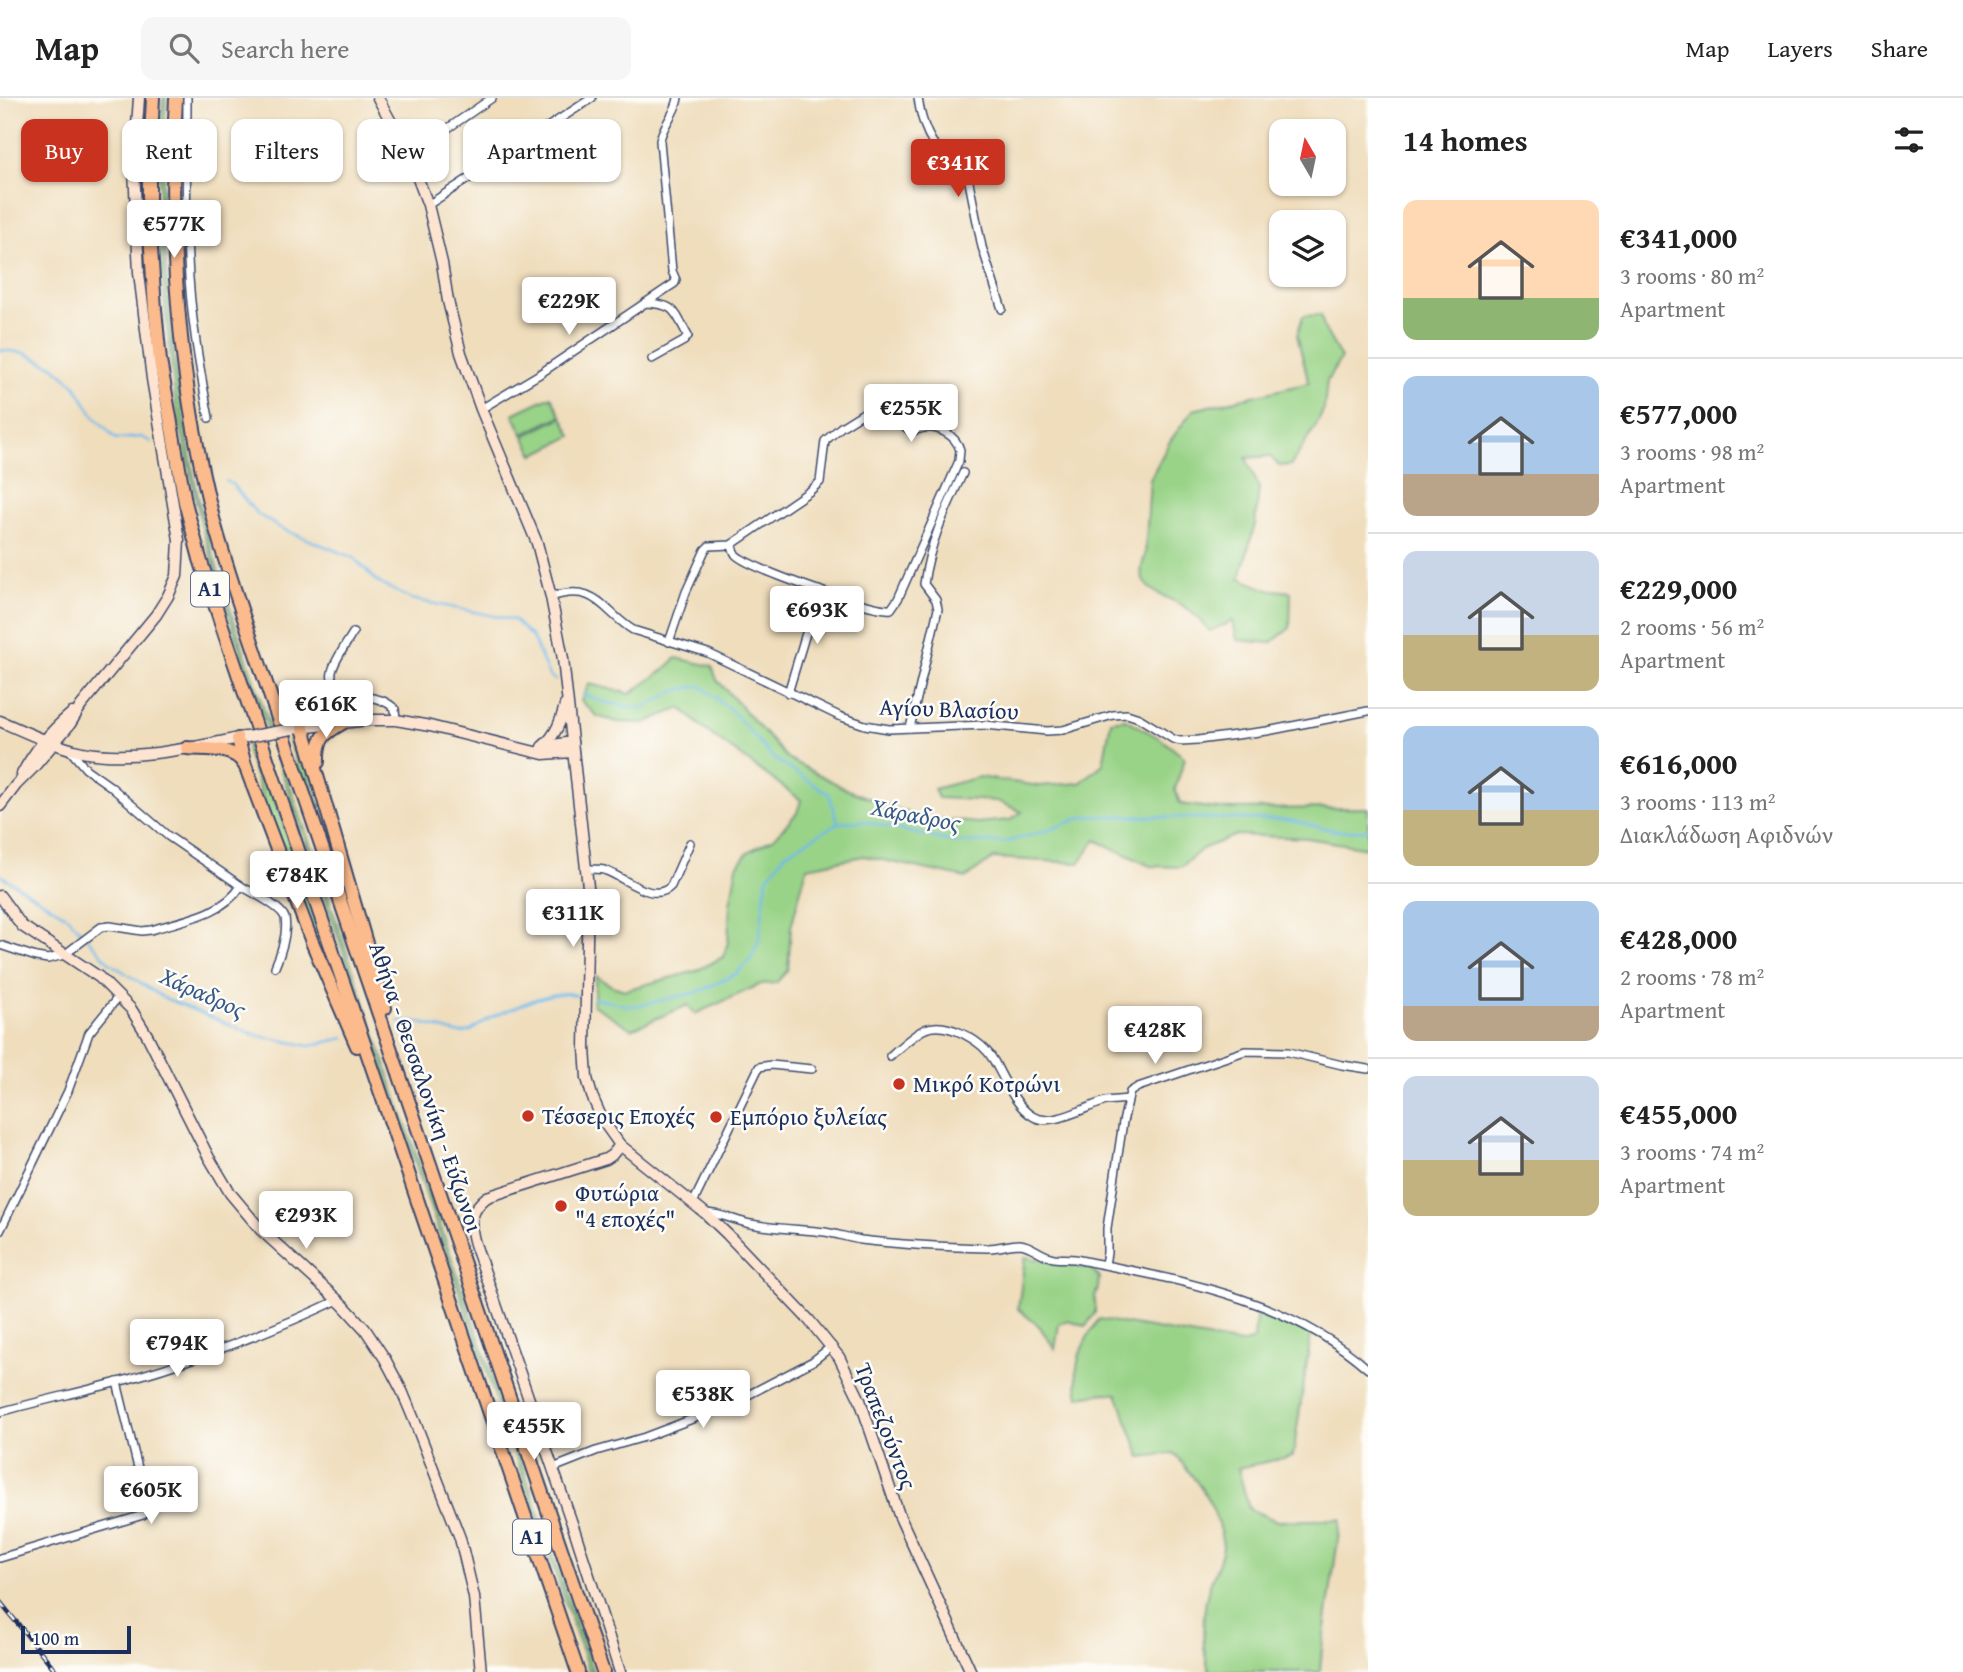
<!DOCTYPE html>
<html lang="en">
<head>
<meta charset="utf-8">
<style>
	:root { --surface:#fff; --page:#f6f6f6; --text:#222; --muted:#767676; --line:#e0e0e0; --accent:#c8321e }
	body { margin:0; font-family:"Gentium Book Plus",serif; background:var(--page); color:var(--text); height:100vh; display:flex; flex-direction:column; font-size:26px; white-space:nowrap }
	* { box-sizing:border-box; margin:0 }
	p { font-size:23px; color:var(--muted) }
	.icon { flex:none; width:38px; height:38px; fill:none; stroke:currentColor; stroke-width:2; stroke-linecap:round; stroke-linejoin:round }
	.map { position:relative; flex:1; overflow:hidden }
	.side { display:flex; flex-direction:column; background:var(--surface); width:595px }
	.side>* { flex:none }
	.guide { position:absolute; left:21px; top:21px; width:665px; height:63px; display:flex; gap:14px }
	.needle { width:46px; rotate:351deg }
	.buttons { position:absolute; left:1269px; top:21px; display:grid; gap:14px }
	.buttons a { display:grid; place-items:center; width:77px; height:77px; border-radius:14px; background:var(--surface); box-shadow:0 2px 5px #0004; font-size:35px }
	.scale { position:absolute; left:21px; bottom:18px; width:110px; box-sizing:border-box; padding-left:7px; border:4px solid #1b2f5e; border-top:0; font-size:19px; line-height:24px; white-space:nowrap; color:#1b2f5e; -webkit-text-stroke:5px #fdfcf7; paint-order:stroke }
	.price { position:absolute; translate:-50% -60px; padding:0 16px; border-radius:7px; background:#fff; color:#222; font-size:23px; line-height:46px; filter:drop-shadow(0 2px 4px #0008) }
	.price::after { content:''; position:absolute; left:50%; top:42px; width:21px; height:16px; margin-left:-10px; background:inherit; clip-path:polygon(0 0,100% 0,50% 100%) }
	.price.current { background:var(--accent); color:#fff }
	ul { padding:0; list-style:none }
	li { display:flex; align-items:center; gap:21px; height:175px; padding:0 35px }
	li+li { border-top:2px solid var(--line) }
	li span { display:grid; place-items:center; flex:none; width:196px; height:140px; border-radius:14px; color:#555 }
	li>.icon { margin-inline-start:auto }
	span .icon { width:84px; height:84px; fill:#fffc; stroke-width:1 }
	li b { font-size:30px }
	h2 { display:flex; justify-content:space-between; align-items:center; height:84px; padding:0 35px; font-size:30px }
	.tag { padding:0 24px; border-radius:14px; background:var(--surface); box-shadow:0 2px 5px #0004; font-size:24px; line-height:63px }
	.tag.current { background:var(--accent); color:#fff }
	header { display:flex; align-items:center; gap:42px; box-sizing:border-box; height:98px; padding:0 35px; background:var(--surface); border-bottom:2px solid var(--line) }
	header strong { font-size:33px }
	nav { display:flex; gap:38px; margin-inline-start:auto; font-size:24px }
	.search { width:490px; height:63px; background:var(--page); display:flex; align-items:center; gap:18px; box-sizing:border-box; padding:0 24px; border-radius:14px; color:var(--muted); font-size:26px }
	main { display:flex; flex:1; min-height:0 }
	.map>svg:first-child { display:block }
	.green { fill:#99d387; stroke:#5a8172; stroke-width:2 }
	.lines { fill:none; stroke-linecap:round; stroke-linejoin:round }
	.stream { stroke:#71bae9; stroke-width:2.5 }
	.street-casing { stroke:#3b496c; stroke-width:10 }
	.secondary-casing { stroke:#3b496c; stroke-width:13 }
	.highway-casing { stroke:#3b496c; stroke-width:16 }
	.street { stroke:#fff; stroke-width:7 }
	.secondary { stroke:#fde4d1; stroke-width:10 }
	.highway { stroke:#fbbb8d; stroke-width:12 }
	.rail-casing { stroke:#1b2f5e; stroke-width:5 }
	.rail { stroke:#fdfcf7; stroke-width:2.5; stroke-dasharray:8; stroke-linecap:butt }
	.secondary-bridge-casing { stroke:#3b496c; stroke-width:13; stroke-linecap:butt }
	.secondary-bridge { stroke:#fde4d1; stroke-width:10 }
	.poi-dot { fill:#c8321e; stroke:#fdfcf7; stroke-width:2.5 }
	.labels { text-anchor:middle; stroke-width:5; stroke-linejoin:round; paint-order:stroke }
	.shield { fill:#fdfcf7; stroke:#5f6c8c; stroke-width:2 }
	.shield-label { font-size:21px; font-weight:bold; fill:#1b2f5e }
	.street-label { font-size:23px; fill:#1b2f5e; stroke:#fdfcf7 }
	.poi-label { font-size:23px; fill:#1b2f5e; stroke:#fdfcf7; text-anchor:start }
	.water-label { font-size:24px; font-style:italic; fill:#355988; stroke:#fdfcf7 }
</style>
</head>
<body>
<header>
<strong>Map</strong>
<div class="search"><svg class="icon" aria-label="search" viewBox="0 0 24 24"><circle cx="10" cy="10" r="6"/><path d="M15 15l6 6"/></svg>Search here</div>
<nav><a>Map</a><a>Layers</a><a>Share</a></nav>
</header>
<main>
<div class="map">
<svg width="1368" height="1574" viewBox="0 0 1368 1574">
	<rect width="100%" height="100%" fill="#fdfcf7"/>
	<filter id="ink" filterUnits="userSpaceOnUse"><feTurbulence type="fractalNoise" baseFrequency=".0143" numOctaves="2"/><feDisplacementMap in="SourceGraphic" scale="14" xChannelSelector="R" yChannelSelector="G"/><feConvolveMatrix kernelMatrix="1 2 1 2 8 2 1 2 1" color-interpolation-filters="sRGB"/></filter>
	<filter id="wash" filterUnits="userSpaceOnUse"><feTurbulence type="fractalNoise" baseFrequency=".00686" numOctaves="4" result="noise"/><feDisplacementMap in="SourceGraphic" scale="28" xChannelSelector="R" yChannelSelector="G"/><feGaussianBlur stdDeviation="1.57" result="paint"/><feColorMatrix in="noise" values="0 0 0 0 0 0 0 0 0 0 0 0 0 0 0 0 0 1.4 0 .05"/><feComposite in="paint" operator="in"/></filter>
	<g filter="url(#wash)">
		<rect width="100%" height="100%" fill="#efddbc"/>
		<!-- green -->
		<g class="green">
			<path d="M163 0H166C158 115 166 231 188 344 193 372 197 400 205 427 215 467 229 505 241 544L593 1574H589L238 546 202 430 176 306 165 210 159 120 160 36Z"/>
			<path d="M1321 217 1324 230 1341 260 1327 283 1324 311 1317 326 1291 367 1279 368 1270 358 1246 360 1259 390 1255 426 1240 480 1265 491 1291 494 1290 530 1271 545 1237 542 1233 523 1210 533C1202 525 1194 515 1185 509 1165 496 1130 493 1145 459L1150 381 1170 343 1193 312 1309 285 1297 237 1303 218Z"/>
			<polygon points="551,298 561,318 523,336 513,316"/>
			<polygon points="562,319 572,338 534,357 524,338"/>
			<polygon points="676,560 712,568 717,582 787,660 848,692 919,719 977,725 1010,722 1022,714 997,703 938,700 934,691 979,679 1039,688 1080,685 1103,666 1111,623 1125,621 1161,641 1185,660 1175,691 1180,706 1219,711 1368,710 1368,750 1307,740 1236,737 1202,751 1181,769 1150,768 1096,742 1079,765 994,760 966,780 864,758 807,769 791,829 788,872 776,885 761,886 695,916 688,907 632,931 593,907 596,878 612,888 625,892 696,873 723,859 728,844 730,806 737,768 748,754 774,740 797,715 801,702 705,632 681,610 644,625 617,624 597,618 581,603 589,586 630,596 665,571"/>
			<polygon points="299,640 375,893 289,642"/>
			<polygon points="256,646 345,913 285,764 247,654 247,648"/>
			<polygon points="1025,1159 1091,1171 1099,1179 1098,1191 1095,1198 1095,1215 1086,1228 1068,1222 1059,1226 1055,1251 1039,1228 1018,1211"/>
			<path d="M1257 1211 1311 1236 1293 1358 1238 1370 1249 1411 1277 1423 1341 1421 1322 1550 1320 1574H1210C1200 1551 1202 1508 1211 1484 1215 1473 1221 1461 1223 1449 1223 1444 1221 1438 1220 1433 1213 1401 1194 1380 1174 1355L1141 1359 1117 1296 1106 1295 1079 1299C1072 1267 1080 1248 1099 1221L1241 1246 1254 1242Z"/>
		</g>
		<g class="lines">
			<!-- stream -->
			<g class="stream">
				<polyline points="0,252 25,255 54,269 75,287 94,318 116,341 142,339 151,344"/>
				<polyline points="226,383 232,386 257,416 282,431 354,460 379,485 411,501 514,522 532,539 549,578 555,582"/>
				<polyline points="583,596 599,603 641,611 677,592 701,588 733,614 773,660 829,696 838,725"/>
				<polyline points="0,777 67,818 110,865 164,900 255,937 310,948 344,940"/>
				<polyline points="594,900 630,908 641,907 698,894 736,876 751,861 759,841 767,780 786,755 838,725 863,723 957,745 1006,744 1049,732 1083,719 1116,718 1288,722 1338,733 1368,732"/>
				<polyline points="398,924 418,924 456,935 463,935 471,933 491,919 536,901 551,897 567,895 579,898"/>
			</g>
		</g>
	</g>
	<g filter="url(#ink)">
		<g class="lines">
			<!-- street casing -->
			<g class="street-casing">
				<g id="street">
					<path d="M187 0C187 53 185 107 188 161 190 214 199 267 209 320"/>
					<path d="M918 0C921 22 929 46 947 61 954 67 963 71 968 79L982 149 1002 211"/>
					<polyline points="409,57 492,0"/>
					<polyline points="428,107 592,0"/>
					<path d="M645 205C676 206 674 213 688 238L684 243 652 261"/>
					<path d="M481 311 538 277 675 185 676 182 672 173 660 43C662 27 676 16 678 0"/>
					<path d="M551 499C597 484 601 512 633 532L708 555 839 618 865 627 889 631 985 627 1047 633 1063 632 1113 617 1127 616 1139 620 1173 641 1180 643 1198 642 1267 633 1368 613"/>
					<path d="M353 535C347 545 334 563 332 574 327 596 367 597 381 602 386 604 391 607 395 611L396 622"/>
					<path d="M669 544 686 494 705 452 709 448 731 447 810 393 820 384 825 343 841 329 881 304C897 309 896 324 908 331 914 334 918 331 924 330 938 328 956 337 960 352 960 353 959 361 959 363L898 501 891 511C874 514 749 470 736 457 734 455 733 450 731 447"/>
					<polyline points="788,595 819,492"/>
					<path d="M910 630 938 511 936 502 924 486C929 446 946 411 963 375"/>
					<path d="M587 771C592 771 598 771 604 772 623 778 653 807 671 788L690 745"/>
					<path d="M241 788C251 794 282 809 285 820 288 836 281 855 275 869"/>
					<path d="M0 847 36 859 48 861 64 857 101 829 110 828 142 833 151 832C182 822 223 817 241 788L168 738 110 688 86 671 68 650"/>
					<path d="M890 958C900 949 913 937 925 931 947 922 983 943 994 963 1003 979 1016 1010 1034 1019 1053 1029 1087 1008 1106 1003 1113 1002 1120 1002 1128 1001"/>
					<polyline points="693,1105 759,969 771,967 812,971"/>
					<path d="M705 1115C722 1115 735 1123 751 1126 775 1131 800 1131 825 1134 837 1136 849 1140 861 1142 903 1147 946 1149 988 1150 999 1150 1009 1146 1020 1146 1032 1147 1041 1158 1054 1160 1061 1161 1068 1160 1075 1161 1177 1182 1287 1199 1368 1271"/>
					<polyline points="0,1133 68,993 89,935 119,898"/>
					<polyline points="1105,1166 1107,1155 1107,1130 1123,1024 1130,994 1138,989 1245,953 1288,954 1342,967 1368,971"/>
					<path d="M0 1314C43 1302 86 1293 129 1281 201 1260 270 1234 338 1202"/>
					<polyline points="553,1370 596,1353 645,1339 729,1307 813,1263 832,1248"/>
					<polyline points="0,1460 143,1417 147,1413 147,1407 117,1284"/>
				</g>
			</g>
			<!-- secondary casing -->
			<g class="secondary-casing">
				<g id="secondary">
					<polyline points="378,0 409,57 428,107 442,165 448,203 461,255 481,311 537,445 551,499 563,561 588,789 585,950 587,980 592,998 603,1023 620,1047 705,1115 727,1136 809,1222 839,1259 860,1302 899,1417 971,1574"/>
					<path d="M0 623C25 634 55 648 82 654 133 664 194 649 244 639"/>
					<polyline points="299,630 368,622 396,622 430,628 543,656 573,654"/>
					<path d="M543 648C556 637 561 623 565 607"/>
					<polyline points="542,649 572,644"/>
					<path d="M22 676C34 653 53 631 72 615"/>
					<polyline points="0,708 16,687 33,670 70,626 81,608 156,517 168,498 177,478 179,442 152,281 139,175 134,70 139,0"/>
					<polyline points="0,798 22,828 99,879 131,911 147,937 208,1058 230,1095 261,1132 343,1207 365,1231 385,1261 402,1293 415,1324 460,1440 474,1499 481,1574"/>
					<path d="M620 1047 612 1057 606 1061 487 1099C470 1112 469 1126 475 1146L575 1434 620 1574"/>
				</g>
			</g>
			<!-- highway casing -->
			<g class="highway-casing">
				<g id="highway">
					<polyline points="153,0 149,79 149,120 155,211 160,263 185,404 200,461 229,549 578,1574"/>
					<path d="M176 0C167 141 179 287 214 424 225 464 238 503 251 541L603 1574"/>
					<polyline points="303,630 385,910"/>
					<polyline points="238,641 245,667 312,844 357,948"/>
					<path d="M187 650C206 652 233 648 244 666"/>
					<path d="M318 664C317 639 325 635 344 624"/>
				</g>
			</g>
			<!-- street -->
			<use href="#street" class="street"/>
			<!-- secondary -->
			<use href="#secondary" class="secondary"/>
			<!-- highway -->
			<use href="#highway" class="highway"/>
			<!-- rail casing -->
			<g class="rail-casing">
				<polyline id="rail" points="0,1504 57,1574"/>
			</g>
			<!-- rail -->
			<use href="#rail" class="rail"/>
			<!-- secondary-bridge casing -->
			<g class="secondary-bridge-casing">
				<polyline id="secondary-bridge" points="247,639 292,631"/>
			</g>
			<!-- secondary-bridge -->
			<use href="#secondary-bridge" class="secondary-bridge"/>
		</g>
	</g>
	<!-- markers -->
	<g class="poi-dot">
		<circle cx="899" cy="986" r="7"/>
		<circle cx="528" cy="1018" r="7"/>
		<circle cx="716" cy="1019" r="7"/>
		<circle cx="561" cy="1108" r="7"/>
	</g>
	<g class="labels">
		<!-- shield labels -->
		<g class="shield">
			<rect x="191" y="473.5" width="38" height="35" rx="5"/>
			<rect x="513" y="1421.5" width="38" height="35" rx="5"/>
		</g>
		<g class="shield-label">
			<text x="210" y="498">Α1</text>
			<text x="532" y="1446">Α1</text>
		</g>
		<!-- street labels -->
		<g class="street-label">
			<text transform="translate(949 611) rotate(2)" y="8">Αγίου Βλασίου</text>
			<text transform="translate(426 989) rotate(71)" y="8">Αθήνα - Θεσσαλονίκη - Εύζωνοι</text>
			<text transform="translate(886 1328) rotate(69)" y="8">Τραπεζούντος</text>
		</g>
		<!-- poi labels -->
		<g class="poi-label">
			<text x="913" y="994">Μικρό Κοτρώνι</text>
			<text x="542" y="1026">Τέσσερις Εποχές</text>
			<text x="730" y="1027">Εμπόριο ξυλείας</text>
			<text x="575" y="1103">Φυτώρια<tspan x="575" dy="26">"4 εποχές"</tspan></text>
		</g>
		<!-- water labels -->
		<g class="water-label">
			<text transform="translate(916 717) rotate(11)" y="8">Χάραδρος</text>
			<text transform="translate(203 895) rotate(24)" y="8">Χάραδρος</text>
		</g>
	</g>
</svg>
<div class="buttons">
<a><svg class="needle" viewBox="-14 -14 28 28"><path d="M0-13l5 13h-10z" fill="#e53935"/><path d="M0 13l5-13h-10z" fill="#767676"/></svg></a>
<a><svg class="icon" aria-label="layers" viewBox="0 0 24 24"><path d="M12 4l9 5-9 5-9-5zM3 14l9 5 9-5"/></svg></a>
</div>
<div class="scale">100 m</div>
<b class="price current" style="left:958px;top:101px">€341K</b>
<b class="price" style="left:174px;top:162px">€577K</b>
<b class="price" style="left:569px;top:239px">€229K</b>
<b class="price" style="left:911px;top:346px">€255K</b>
<b class="price" style="left:817px;top:548px">€693K</b>
<b class="price" style="left:326px;top:642px">€616K</b>
<b class="price" style="left:297px;top:813px">€784K</b>
<b class="price" style="left:573px;top:851px">€311K</b>
<b class="price" style="left:1155px;top:968px">€428K</b>
<b class="price" style="left:306px;top:1153px">€293K</b>
<b class="price" style="left:177px;top:1281px">€794K</b>
<b class="price" style="left:703px;top:1332px">€538K</b>
<b class="price" style="left:534px;top:1364px">€455K</b>
<b class="price" style="left:151px;top:1428px">€605K</b>
<div class="guide">
<a class="tag current">Buy</a>
<a class="tag">Rent</a>
<a class="tag">Filters</a>
<a class="tag">New</a>
<a class="tag">Apartment</a>
</div>
</div>
<section class="side">
<h2>14 homes<svg class="icon" aria-label="filters" viewBox="0 0 24 24"><path d="M4 7h16M4 17h16"/><circle cx="9" cy="7" r="2"/><circle cx="15" cy="17" r="2"/></svg></h2>
<ul>
<li><span style="background:linear-gradient(#ffd9b3 70%,#8fb573 0)"><svg class="icon" aria-label="home" viewBox="0 0 24 24"><path d="M3 11l9-7 9 7M6 9v11h12V9"/></svg></span><div><b>€341,000</b><p>3 rooms · 80 m²</p><p>Apartment</p></div></li>
<li><span style="background:linear-gradient(#a9c7e8 70%,#b9a48a 0)"><svg class="icon" aria-label="home" viewBox="0 0 24 24"><path d="M3 11l9-7 9 7M6 9v11h12V9"/></svg></span><div><b>€577,000</b><p>3 rooms · 98 m²</p><p>Apartment</p></div></li>
<li><span style="background:linear-gradient(#c9d6e8 60%,#c2b280 0)"><svg class="icon" aria-label="home" viewBox="0 0 24 24"><path d="M3 11l9-7 9 7M6 9v11h12V9"/></svg></span><div><b>€229,000</b><p>2 rooms · 56 m²</p><p>Apartment</p></div></li>
<li><span style="background:linear-gradient(#a9c7e8 60%,#c2b280 0)"><svg class="icon" aria-label="home" viewBox="0 0 24 24"><path d="M3 11l9-7 9 7M6 9v11h12V9"/></svg></span><div><b>€616,000</b><p>3 rooms · 113 m²</p><p>Διακλάδωση Αφιδνών</p></div></li>
<li><span style="background:linear-gradient(#a9c7e8 75%,#b9a48a 0)"><svg class="icon" aria-label="home" viewBox="0 0 24 24"><path d="M3 11l9-7 9 7M6 9v11h12V9"/></svg></span><div><b>€428,000</b><p>2 rooms · 78 m²</p><p>Apartment</p></div></li>
<li><span style="background:linear-gradient(#c9d6e8 60%,#c2b280 0)"><svg class="icon" aria-label="home" viewBox="0 0 24 24"><path d="M3 11l9-7 9 7M6 9v11h12V9"/></svg></span><div><b>€455,000</b><p>3 rooms · 74 m²</p><p>Apartment</p></div></li>
</ul>
</section>
</main>
</body>
</html>
